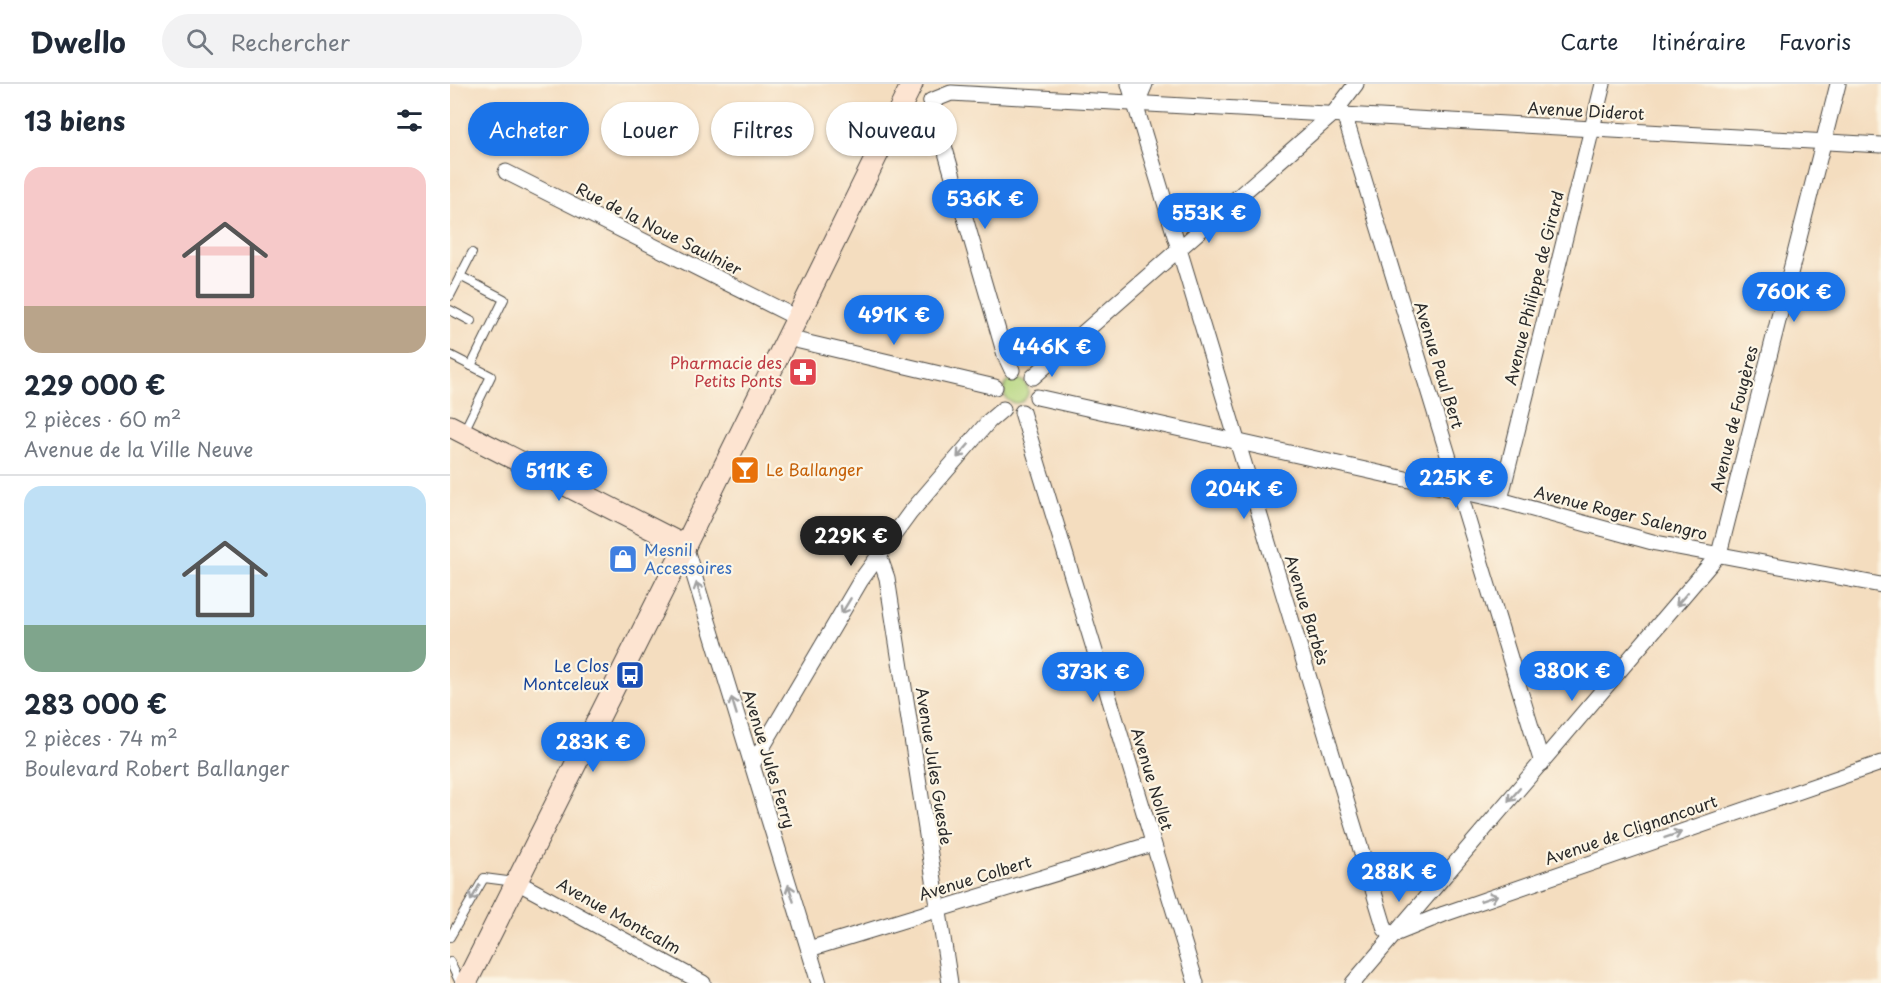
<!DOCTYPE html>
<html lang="fr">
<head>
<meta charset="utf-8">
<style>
	:root { --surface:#fff; --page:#f2f2f3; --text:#1f2937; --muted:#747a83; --line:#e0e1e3; --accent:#1a73e8 }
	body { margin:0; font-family:"Playpen Sans",sans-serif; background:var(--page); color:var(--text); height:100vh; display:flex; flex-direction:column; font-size:22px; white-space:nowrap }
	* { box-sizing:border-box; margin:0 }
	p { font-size:20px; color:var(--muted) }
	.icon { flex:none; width:33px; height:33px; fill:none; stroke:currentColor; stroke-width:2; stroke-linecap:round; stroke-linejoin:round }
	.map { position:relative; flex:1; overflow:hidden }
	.details { display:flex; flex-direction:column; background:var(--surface); width:450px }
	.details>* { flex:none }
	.top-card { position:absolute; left:18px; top:18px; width:570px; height:54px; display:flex; gap:12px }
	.price { position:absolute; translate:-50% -51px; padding:0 14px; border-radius:21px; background:var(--accent); color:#fff; font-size:20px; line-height:39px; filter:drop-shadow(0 2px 3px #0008) }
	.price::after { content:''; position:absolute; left:50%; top:36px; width:18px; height:14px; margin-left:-9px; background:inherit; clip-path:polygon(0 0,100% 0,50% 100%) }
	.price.current { background:#222; color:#fff }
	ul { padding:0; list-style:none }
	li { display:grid; align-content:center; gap:12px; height:318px; padding:0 24px }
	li+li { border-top:2px solid var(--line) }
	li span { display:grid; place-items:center; height:186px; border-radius:18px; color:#555 }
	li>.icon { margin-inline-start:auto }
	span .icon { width:108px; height:108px; fill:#fffc; stroke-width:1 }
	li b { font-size:26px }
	h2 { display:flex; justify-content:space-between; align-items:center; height:72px; padding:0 24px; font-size:26px }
	.chip { padding:0 21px; border-radius:27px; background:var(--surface); box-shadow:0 2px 4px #0004; font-size:21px; line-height:54px }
	.chip.current { background:var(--accent); color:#fff }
	header { display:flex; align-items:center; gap:36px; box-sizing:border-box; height:84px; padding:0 30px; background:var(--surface); border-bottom:2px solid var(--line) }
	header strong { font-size:28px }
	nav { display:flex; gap:33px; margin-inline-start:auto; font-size:21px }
	.search { width:420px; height:54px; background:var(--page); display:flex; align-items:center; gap:15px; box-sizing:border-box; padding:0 21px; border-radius:33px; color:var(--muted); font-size:22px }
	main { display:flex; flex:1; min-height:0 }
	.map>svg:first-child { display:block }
	.green { fill:#b4d67e; stroke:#708054; stroke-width:1.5 }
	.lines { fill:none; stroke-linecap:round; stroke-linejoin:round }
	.lane-casing { stroke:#494641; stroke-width:10 }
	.street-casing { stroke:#494641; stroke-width:17 }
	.secondary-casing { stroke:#494641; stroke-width:23 }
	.lane { stroke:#fff; stroke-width:8 }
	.street { stroke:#fff; stroke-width:15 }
	.secondary { stroke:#fde4d1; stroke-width:21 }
	.oneway { stroke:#a0a0a0 }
	.labels { text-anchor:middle; stroke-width:4.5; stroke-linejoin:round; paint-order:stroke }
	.street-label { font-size:16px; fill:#2b2b2b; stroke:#fcf5e5 }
	.health-label { font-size:16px; fill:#be3a42; stroke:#fcf5e5; text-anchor:end }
	.food-label { font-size:16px; fill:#c56008; stroke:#fcf5e5; text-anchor:start }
	.shop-label { font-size:16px; fill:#366cbe; stroke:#fcf5e5; text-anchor:start }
	.transit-label { font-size:16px; fill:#164399; stroke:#fcf5e5; text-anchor:end }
</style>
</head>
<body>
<header>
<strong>Dwello</strong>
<div class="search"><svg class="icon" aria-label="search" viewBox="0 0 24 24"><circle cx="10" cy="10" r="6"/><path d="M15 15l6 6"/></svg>Rechercher</div>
<nav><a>Carte</a><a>Itinéraire</a><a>Favoris</a></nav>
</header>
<main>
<section class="details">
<h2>13 biens<svg class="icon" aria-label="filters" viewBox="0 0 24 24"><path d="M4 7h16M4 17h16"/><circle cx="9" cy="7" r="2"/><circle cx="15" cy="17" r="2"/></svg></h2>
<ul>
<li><span style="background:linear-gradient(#f6c9c9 75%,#b9a48a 0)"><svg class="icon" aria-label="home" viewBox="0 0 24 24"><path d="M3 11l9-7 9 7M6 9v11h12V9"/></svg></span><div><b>229 000 €</b><p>2 pièces · 60 m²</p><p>Avenue de la Ville Neuve</p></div></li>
<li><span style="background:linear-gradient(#bfe0f5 75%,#7fa58c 0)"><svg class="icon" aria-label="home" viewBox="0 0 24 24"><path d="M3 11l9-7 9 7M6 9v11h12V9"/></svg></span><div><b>283 000 €</b><p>2 pièces · 74 m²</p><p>Boulevard Robert Ballanger</p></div></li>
</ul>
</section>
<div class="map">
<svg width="1431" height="899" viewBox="0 0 1431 899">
	<rect width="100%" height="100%" fill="#fcf5e5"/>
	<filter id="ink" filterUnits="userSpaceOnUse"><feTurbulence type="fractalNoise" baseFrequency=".0167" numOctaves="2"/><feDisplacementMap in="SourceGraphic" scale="12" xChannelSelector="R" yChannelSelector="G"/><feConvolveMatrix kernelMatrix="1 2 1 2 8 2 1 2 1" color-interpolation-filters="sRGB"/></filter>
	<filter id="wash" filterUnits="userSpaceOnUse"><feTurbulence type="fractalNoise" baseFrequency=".008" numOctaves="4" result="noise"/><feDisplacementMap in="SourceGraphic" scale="24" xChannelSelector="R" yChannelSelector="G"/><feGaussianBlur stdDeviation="1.35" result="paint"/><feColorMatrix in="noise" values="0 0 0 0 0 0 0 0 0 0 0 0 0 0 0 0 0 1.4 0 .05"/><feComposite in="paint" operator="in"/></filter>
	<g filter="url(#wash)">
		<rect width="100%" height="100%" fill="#f4ddbf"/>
		<!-- green -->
		<circle class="green" cx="566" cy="307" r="12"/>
	</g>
	<g filter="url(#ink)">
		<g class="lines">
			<!-- lane casing -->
			<g class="lane-casing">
				<g id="lane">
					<polyline points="10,192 54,215 21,282"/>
					<polyline points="0,212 22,169"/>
					<polyline points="0,226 21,237"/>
					<polyline points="0,271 41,292 14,347"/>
					<polyline points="0,853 34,794 65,798"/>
					<polyline points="0,878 10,899"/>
				</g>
			</g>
			<!-- street casing -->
			<g class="street-casing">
				<g id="street">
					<polyline points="679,0 935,845 943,852"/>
					<polyline points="481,17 501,9 1431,61"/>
					<polyline points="481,17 555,271 562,286"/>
					<polyline points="686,21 695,0"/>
					<polyline points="894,30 1092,679"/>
					<polyline points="56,88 347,234"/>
					<polyline points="337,254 545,303"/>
					<polyline points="583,293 883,30 906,0"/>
					<polyline points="587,313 1050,416 1206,459 1431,501"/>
					<polyline points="572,328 746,899"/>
					<polyline points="1050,416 1153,0"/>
					<polyline points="235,462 369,899"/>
					<polyline points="429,471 437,494 500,899"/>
					<polyline points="302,681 411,496 460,429 539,337 553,325"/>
					<polyline points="67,798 253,899"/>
					<polyline points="947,849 994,830 1431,679"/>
					<polyline points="359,865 702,760"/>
					<polyline points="903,899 1269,470 1388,0"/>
				</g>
			</g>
			<!-- secondary casing -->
			<g class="secondary-casing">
				<g id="secondary">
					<polyline points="0,342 235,462"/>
					<polyline points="16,899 235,462 462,0"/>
				</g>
			</g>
			<!-- lane -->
			<use href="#lane" class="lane"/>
			<!-- street -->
			<use href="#street" class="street"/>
			<!-- secondary -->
			<use href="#secondary" class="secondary"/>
		</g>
		<!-- one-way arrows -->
		<defs><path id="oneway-shaft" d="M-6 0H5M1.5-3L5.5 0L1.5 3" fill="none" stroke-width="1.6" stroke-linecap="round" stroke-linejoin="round" transform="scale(1.5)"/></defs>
		<g class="oneway">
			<use href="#oneway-shaft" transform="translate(513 367) rotate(131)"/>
			<use href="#oneway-shaft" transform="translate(249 507) rotate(-107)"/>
			<use href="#oneway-shaft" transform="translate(1232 515) rotate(131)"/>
			<use href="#oneway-shaft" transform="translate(396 522) rotate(121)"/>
			<use href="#oneway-shaft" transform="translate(284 622) rotate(-107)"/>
			<use href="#oneway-shaft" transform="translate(1064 711) rotate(131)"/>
			<use href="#oneway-shaft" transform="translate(1223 751) rotate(-19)"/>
			<use href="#oneway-shaft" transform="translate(25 809) rotate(119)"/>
			<use href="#oneway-shaft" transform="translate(341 809) rotate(-107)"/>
			<use href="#oneway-shaft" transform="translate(1039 814) rotate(-19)"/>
		</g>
	</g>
	<!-- icons -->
	<defs>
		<g id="pharmacy-square" transform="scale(1.5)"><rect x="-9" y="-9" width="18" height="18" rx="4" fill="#e0444e" stroke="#fcf5e5"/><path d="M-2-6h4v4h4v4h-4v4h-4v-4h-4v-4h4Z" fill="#fff"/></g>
		<g id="bar-square" transform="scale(1.5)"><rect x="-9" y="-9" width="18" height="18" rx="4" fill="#e8710a" stroke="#fcf5e5"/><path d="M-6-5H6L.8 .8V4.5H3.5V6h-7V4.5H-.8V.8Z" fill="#fff"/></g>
		<g id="shop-square" transform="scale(1.5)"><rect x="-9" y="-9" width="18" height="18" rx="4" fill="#3f7fe0" stroke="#fcf5e5"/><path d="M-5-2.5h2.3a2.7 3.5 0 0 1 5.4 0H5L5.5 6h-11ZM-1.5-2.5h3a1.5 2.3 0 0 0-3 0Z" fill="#fff"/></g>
		<g id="bus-square" transform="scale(1.5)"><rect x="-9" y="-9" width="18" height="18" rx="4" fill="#1a4fb4" stroke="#fcf5e5"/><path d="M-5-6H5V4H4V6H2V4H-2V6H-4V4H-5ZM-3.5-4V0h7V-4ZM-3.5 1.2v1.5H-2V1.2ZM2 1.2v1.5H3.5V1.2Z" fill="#fff"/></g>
	</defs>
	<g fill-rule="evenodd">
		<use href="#pharmacy-square" x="353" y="288"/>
		<use href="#bar-square" x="295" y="386"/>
		<use href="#shop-square" x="173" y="475"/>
		<use href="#bus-square" x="180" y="591"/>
	</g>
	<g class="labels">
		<!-- street labels -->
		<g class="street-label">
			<text transform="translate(1136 27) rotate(3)" y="6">Avenue Diderot</text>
			<text transform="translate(209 145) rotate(27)" y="6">Rue de la Noue Saulnier</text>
			<text transform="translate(1084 204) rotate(-76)" y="6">Avenue Philippe de Girard</text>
			<text transform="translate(989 281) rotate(73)" y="6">Avenue Paul Bert</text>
			<text transform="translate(1284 335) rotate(-76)" y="6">Avenue de Fougères</text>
			<text transform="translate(1171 429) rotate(14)" y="6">Avenue Roger Salengro</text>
			<text transform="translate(857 526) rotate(73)" y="6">Avenue Barbès</text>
			<text transform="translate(319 675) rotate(73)" y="6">Avenue Jules Ferry</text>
			<text transform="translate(484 682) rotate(81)" y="6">Avenue Jules Guesde</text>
			<text transform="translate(702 695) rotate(73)" y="6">Avenue Nollet</text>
			<text transform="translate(1181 746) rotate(-19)" y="6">Avenue de Clignancourt</text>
			<text transform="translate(525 794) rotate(-17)" y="6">Avenue Colbert</text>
			<text transform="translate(169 832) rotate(29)" y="6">Avenue Montcalm</text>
		</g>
		<!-- health labels -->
		<g class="health-label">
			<text x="332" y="285">Pharmacie des<tspan x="332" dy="18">Petits Ponts</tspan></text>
		</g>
		<!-- food labels -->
		<g class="food-label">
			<text x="316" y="392">Le Ballanger</text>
		</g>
		<!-- shop labels -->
		<g class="shop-label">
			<text x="194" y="472">Mesnil<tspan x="194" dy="18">Accessoires</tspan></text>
		</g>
		<!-- transit labels -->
		<g class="transit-label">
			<text x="159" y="588">Le Clos<tspan x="159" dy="18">Montceleux</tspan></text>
		</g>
	</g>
</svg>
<b class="price" style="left:535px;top:146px">536K €</b>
<b class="price" style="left:759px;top:160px">553K €</b>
<b class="price" style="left:1344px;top:239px">760K €</b>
<b class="price" style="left:444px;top:262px">491K €</b>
<b class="price" style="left:602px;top:294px">446K €</b>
<b class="price" style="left:109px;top:418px">511K €</b>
<b class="price" style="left:1006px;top:425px">225K €</b>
<b class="price" style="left:794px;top:436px">204K €</b>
<b class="price current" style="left:401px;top:483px">229K €</b>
<b class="price" style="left:1122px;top:618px">380K €</b>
<b class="price" style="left:643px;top:619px">373K €</b>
<b class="price" style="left:143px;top:689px">283K €</b>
<b class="price" style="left:949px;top:819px">288K €</b>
<div class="top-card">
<a class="chip current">Acheter</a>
<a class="chip">Louer</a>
<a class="chip">Filtres</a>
<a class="chip">Nouveau</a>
</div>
</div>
</main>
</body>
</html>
